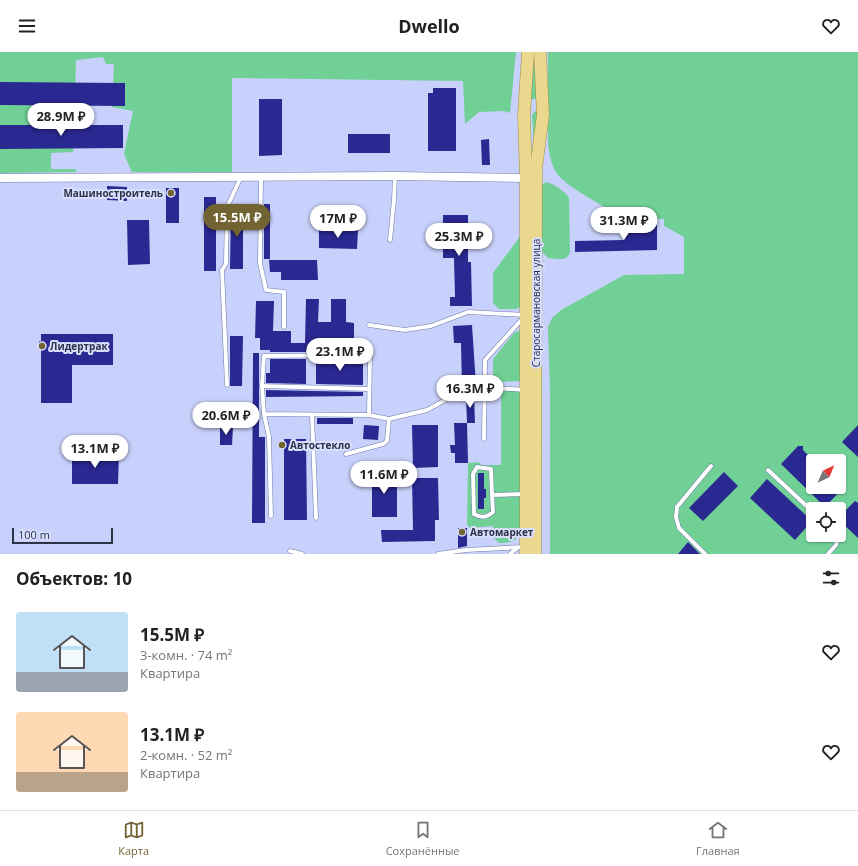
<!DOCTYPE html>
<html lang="ru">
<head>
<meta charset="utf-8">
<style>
	:root { --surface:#fff; --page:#f6f6f6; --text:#222; --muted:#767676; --line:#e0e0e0; --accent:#726432 }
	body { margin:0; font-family:"Open Sans",sans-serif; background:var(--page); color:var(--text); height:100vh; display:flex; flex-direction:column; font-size:15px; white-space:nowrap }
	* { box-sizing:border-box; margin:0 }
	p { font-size:13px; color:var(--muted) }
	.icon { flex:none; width:22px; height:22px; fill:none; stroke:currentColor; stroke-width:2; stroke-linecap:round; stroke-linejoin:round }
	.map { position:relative; height:502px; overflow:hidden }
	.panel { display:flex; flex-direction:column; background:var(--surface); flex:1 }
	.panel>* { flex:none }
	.needle { width:26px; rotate:44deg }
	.controls { position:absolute; left:806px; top:402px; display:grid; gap:8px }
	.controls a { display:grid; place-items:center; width:40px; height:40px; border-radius:4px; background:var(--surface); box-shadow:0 1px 3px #0004; font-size:20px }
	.scale { position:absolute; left:12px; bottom:10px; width:101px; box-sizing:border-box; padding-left:4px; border:2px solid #2e3247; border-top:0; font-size:11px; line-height:14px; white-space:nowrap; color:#2e3247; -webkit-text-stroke:3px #d8dfff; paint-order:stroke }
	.price { position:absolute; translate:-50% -34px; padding:0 9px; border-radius:14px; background:#fff; color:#222; font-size:13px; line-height:26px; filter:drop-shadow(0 1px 2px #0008) }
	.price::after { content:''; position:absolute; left:50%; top:24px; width:12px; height:9px; margin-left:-6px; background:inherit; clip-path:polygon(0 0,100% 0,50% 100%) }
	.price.current { background:var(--accent); color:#fff }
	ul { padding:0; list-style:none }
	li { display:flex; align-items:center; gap:12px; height:100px; padding:0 16px }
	li span { display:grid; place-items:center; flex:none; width:112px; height:80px; border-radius:4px; color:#555 }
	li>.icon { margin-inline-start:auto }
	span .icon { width:48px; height:48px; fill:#fffc; stroke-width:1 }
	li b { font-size:17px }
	h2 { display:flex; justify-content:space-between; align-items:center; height:48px; padding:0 16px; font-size:17px }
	header { display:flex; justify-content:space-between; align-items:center; height:52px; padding:0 16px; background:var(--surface); font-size:18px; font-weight:700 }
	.menu { display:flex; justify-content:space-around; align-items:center; height:56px; border-top:1px solid var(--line); background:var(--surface); font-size:11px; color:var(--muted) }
	.menu a { display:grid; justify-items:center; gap:2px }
	.menu .current { color:var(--accent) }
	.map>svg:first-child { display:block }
	.green { fill:#71d095; fill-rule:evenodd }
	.building { fill:#2a2891 }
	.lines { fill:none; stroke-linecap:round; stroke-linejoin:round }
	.service-casing { stroke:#6f79a8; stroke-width:5 }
	.minor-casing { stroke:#6f79a8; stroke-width:9 }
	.primary-casing { stroke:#9f8d44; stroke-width:13 }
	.service { stroke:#fff; stroke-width:4 }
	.minor { stroke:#fff; stroke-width:8 }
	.primary { stroke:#ead88e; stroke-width:12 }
	.poi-dot { fill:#726432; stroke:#d8dfff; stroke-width:1.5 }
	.labels { text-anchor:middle; stroke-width:4; stroke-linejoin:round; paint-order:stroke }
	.poi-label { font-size:10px; font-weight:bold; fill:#2e3247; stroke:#d8dfff; text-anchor:start }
	.street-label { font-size:10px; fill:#2e3247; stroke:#d8dfff }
</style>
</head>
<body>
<header><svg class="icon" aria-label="menu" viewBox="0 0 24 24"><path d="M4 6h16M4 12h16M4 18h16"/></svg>Dwello<svg class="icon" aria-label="heart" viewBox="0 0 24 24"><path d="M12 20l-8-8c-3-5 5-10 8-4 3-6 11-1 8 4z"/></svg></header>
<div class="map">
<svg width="858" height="502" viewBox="0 0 858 502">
	<rect width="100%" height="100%" fill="#c8d1fb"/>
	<!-- green -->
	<g class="green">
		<polygon points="0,0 516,0 510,61 504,59 479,60 465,72 463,29 232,26 232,120 132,120 124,102 133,59 112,55 114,12 106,12 103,5 76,8 75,47 58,45 61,73 75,75 73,100 51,101 51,117 75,117 77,120 0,121"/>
		<polygon points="535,0 538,48 534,47 529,48"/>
		<path d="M548 0H858V502H550V340L548 275 552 266 561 258 624 223 684 222V185L664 174V167H628L621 165C604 154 570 137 558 123 551 114 550 104 548 93ZM813 409H839V435H813ZM813 457H839V483H813Z"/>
		<polygon points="535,59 537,60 535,109 532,63"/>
		<path d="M546 130C554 132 565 139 569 146L570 200C567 210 556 207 548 206L542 200V133Z"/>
		<polygon points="521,183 520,255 516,257 499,257 493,251 493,221"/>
		<polygon points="518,279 522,280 520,329 498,330 493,326 493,307 514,281"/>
		<path d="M502 338 517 339 521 342V479C516 490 511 491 499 491L494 486 493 474 470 476 467 473 468 411 478 410 483 413H501V340Z"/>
	</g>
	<!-- building -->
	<g class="building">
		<polygon points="0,30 125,31 125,54 0,53"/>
		<polygon points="433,36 456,36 456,99 428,99 428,41 433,41"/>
		<polygon points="259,47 282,47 282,103 259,104"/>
		<polygon points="0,73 123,73 123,96 0,97"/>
		<rect x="348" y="82" width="42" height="19"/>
		<polygon points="489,87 490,113 482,113 481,88"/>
		<polygon points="107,134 127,135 127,149 107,148"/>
		<rect x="166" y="136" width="13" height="35"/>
		<rect x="204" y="145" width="12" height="74"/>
		<rect x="264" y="152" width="6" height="55"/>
		<polygon points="231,155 243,155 243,217 230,217"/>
		<polygon points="443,163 468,163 468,210 471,210 472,254 450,254 450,245 455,245 454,206 443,206"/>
		<polygon points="127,168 149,168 150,212 128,213"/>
		<polygon points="623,173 657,173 657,198 575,200 575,189 624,188"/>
		<polygon points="319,177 358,178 357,197 319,196"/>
		<polygon points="269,208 317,208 318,228 281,228 281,220 270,220"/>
		<polygon points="306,247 319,247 318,270 331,270 331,247 346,247 346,270 354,271 354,291 371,291 371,298 363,298 363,300 316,300 316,298 306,298 306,300 270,300 270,298 260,298 260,286 255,286 256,249 274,249 273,279 291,279 291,291 305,291"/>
		<polygon points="472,273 476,333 466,336 466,334 462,334 461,291 454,291 453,274"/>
		<polygon points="41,282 113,282 113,313 72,313 72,351 41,351 41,295 39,295 39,289 41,289"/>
		<polygon points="230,284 243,284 242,334 230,334"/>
		<polygon points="253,301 259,301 259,385 265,385 265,471 252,471"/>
		<polygon points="270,307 306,307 306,332 266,331 266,321 270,321"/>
		<polygon points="316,307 363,307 363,333 316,332"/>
		<polygon points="266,338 363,340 363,344 266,345"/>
		<polygon points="472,341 472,344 474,344 475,371 467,371 466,343"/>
		<rect x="317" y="366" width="36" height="6"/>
		<polygon points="454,371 467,371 468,411 455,411 455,401 451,401 450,393 455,393"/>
		<polygon points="364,373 379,374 378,388 363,387"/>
		<polygon points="412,373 438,373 438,415 413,416"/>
		<polygon points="858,373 858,405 842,390"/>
		<polygon points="220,375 233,375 232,393 220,393"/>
		<polygon points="284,387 306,387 307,468 284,468"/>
		<polygon points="798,394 803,394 803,398 813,408 813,435 844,435 825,455 781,412"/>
		<polygon points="72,402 119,402 118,432 72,432"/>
		<polygon points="724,420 738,434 703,469 689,456"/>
		<rect x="372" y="421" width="25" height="44"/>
		<polygon points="478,421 484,421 484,437 486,437 486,446 484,446 484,457 478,457"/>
		<polygon points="412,426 438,426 439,468 435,468 435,489 382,490 381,478 413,478"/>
		<polygon points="767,427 812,469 795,488 750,446"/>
		<polygon points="855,449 858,451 858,486 839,468 839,465"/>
		<polygon points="458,476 467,476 467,494 458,496"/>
		<polygon points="688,490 700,502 678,502"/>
	</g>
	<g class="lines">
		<!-- service casing -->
		<g class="service-casing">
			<g id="service">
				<polyline points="261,125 260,211 266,238 284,240 284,275"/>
				<polyline points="390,188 394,148 395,124"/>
				<polyline points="369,273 405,278 431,274 468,260 525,263"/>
				<polyline points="227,333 222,218 226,212 227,155 241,125"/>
				<polyline points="262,334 369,337"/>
				<polyline points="264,362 262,334 264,304 370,303 369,363 264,362 269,385 271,464"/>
				<polyline points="312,363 316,466"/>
				<polyline points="369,363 389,367 427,358 458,341 484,335 525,338"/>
				<polyline points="484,387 485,308 524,265"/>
				<polyline points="346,402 383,392 387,389 389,367"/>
				<polyline points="768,418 813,460"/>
				<path d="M492 443 493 460C486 466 481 466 474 462L473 422 477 415 491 417 492 443 524 442"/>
				<polyline points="290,499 302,502"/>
				<polyline points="438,502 466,498 525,495"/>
				<polyline points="510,502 517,496"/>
				<polyline points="705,502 679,476 676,465 677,455 711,414"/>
				<polyline points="828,502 836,493 838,486 836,483"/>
			</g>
		</g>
		<!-- minor casing -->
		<g class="minor-casing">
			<polyline id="minor" points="0,126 395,124 526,126"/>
		</g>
		<!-- primary casing -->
		<g class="primary-casing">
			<g id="primary">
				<polyline points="526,502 526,126 524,63 528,0"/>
				<polyline points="535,502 536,116 543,63 540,0"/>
			</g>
		</g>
		<!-- service -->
		<use href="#service" class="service"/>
		<!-- minor -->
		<use href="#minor" class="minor"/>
		<!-- primary -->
		<use href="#primary" class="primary"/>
	</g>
	<!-- markers -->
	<g class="poi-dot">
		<circle cx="171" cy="141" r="4"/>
		<circle cx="42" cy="294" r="4"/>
		<circle cx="282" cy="393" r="4"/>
		<circle cx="462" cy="480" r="4"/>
	</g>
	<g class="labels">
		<!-- poi labels -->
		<g class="poi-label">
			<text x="163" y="145" text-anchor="end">Машиностроитель</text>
			<text x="50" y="298">Лидертрак</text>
			<text x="290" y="397">Автостекло</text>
			<text x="470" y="484">Автомаркет</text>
		</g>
		<!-- street labels -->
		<g class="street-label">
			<text transform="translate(536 251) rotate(-90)" y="4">Старосармановская улица</text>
		</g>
	</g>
</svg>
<div class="controls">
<a><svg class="needle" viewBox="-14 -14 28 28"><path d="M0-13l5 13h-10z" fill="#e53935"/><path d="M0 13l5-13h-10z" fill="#767676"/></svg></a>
<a><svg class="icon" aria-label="locate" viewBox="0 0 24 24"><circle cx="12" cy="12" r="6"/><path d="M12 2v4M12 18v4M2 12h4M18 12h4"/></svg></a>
</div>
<div class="scale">100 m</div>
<b class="price" style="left:61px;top:85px">28.9M ₽</b>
<b class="price current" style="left:237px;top:186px">15.5M ₽</b>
<b class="price" style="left:338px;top:187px">17M ₽</b>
<b class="price" style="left:624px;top:189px">31.3M ₽</b>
<b class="price" style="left:459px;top:205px">25.3M ₽</b>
<b class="price" style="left:340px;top:320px">23.1M ₽</b>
<b class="price" style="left:470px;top:357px">16.3M ₽</b>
<b class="price" style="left:226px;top:384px">20.6M ₽</b>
<b class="price" style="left:95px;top:417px">13.1M ₽</b>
<b class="price" style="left:384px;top:443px">11.6M ₽</b>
</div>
<section class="panel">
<h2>Объектов: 10<svg class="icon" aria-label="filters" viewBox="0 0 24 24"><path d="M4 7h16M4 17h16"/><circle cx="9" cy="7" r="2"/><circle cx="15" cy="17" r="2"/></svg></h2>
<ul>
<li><span style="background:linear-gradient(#bfe0f5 75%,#9aa5b1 0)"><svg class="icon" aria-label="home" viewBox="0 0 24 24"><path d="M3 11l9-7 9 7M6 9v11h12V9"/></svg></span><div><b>15.5M ₽</b><p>3-комн. · 74 m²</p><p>Квартира</p></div><svg class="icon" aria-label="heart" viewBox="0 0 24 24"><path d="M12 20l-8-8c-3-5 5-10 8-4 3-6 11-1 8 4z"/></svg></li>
<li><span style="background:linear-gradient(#ffd9b3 75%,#b9a48a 0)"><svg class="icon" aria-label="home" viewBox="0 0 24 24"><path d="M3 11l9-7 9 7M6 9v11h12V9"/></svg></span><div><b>13.1M ₽</b><p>2-комн. · 52 m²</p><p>Квартира</p></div><svg class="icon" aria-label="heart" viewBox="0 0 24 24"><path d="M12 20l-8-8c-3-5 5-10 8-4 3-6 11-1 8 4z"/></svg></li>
</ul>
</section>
<nav class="menu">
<a class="current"><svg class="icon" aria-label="map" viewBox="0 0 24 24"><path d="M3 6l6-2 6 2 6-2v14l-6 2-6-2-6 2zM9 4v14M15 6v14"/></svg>Карта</a>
<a><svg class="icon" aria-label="saved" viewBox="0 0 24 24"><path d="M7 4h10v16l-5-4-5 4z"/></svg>Сохранённые</a>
<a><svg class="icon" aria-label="home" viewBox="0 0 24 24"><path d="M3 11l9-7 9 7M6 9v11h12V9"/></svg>Главная</a>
</nav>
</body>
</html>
